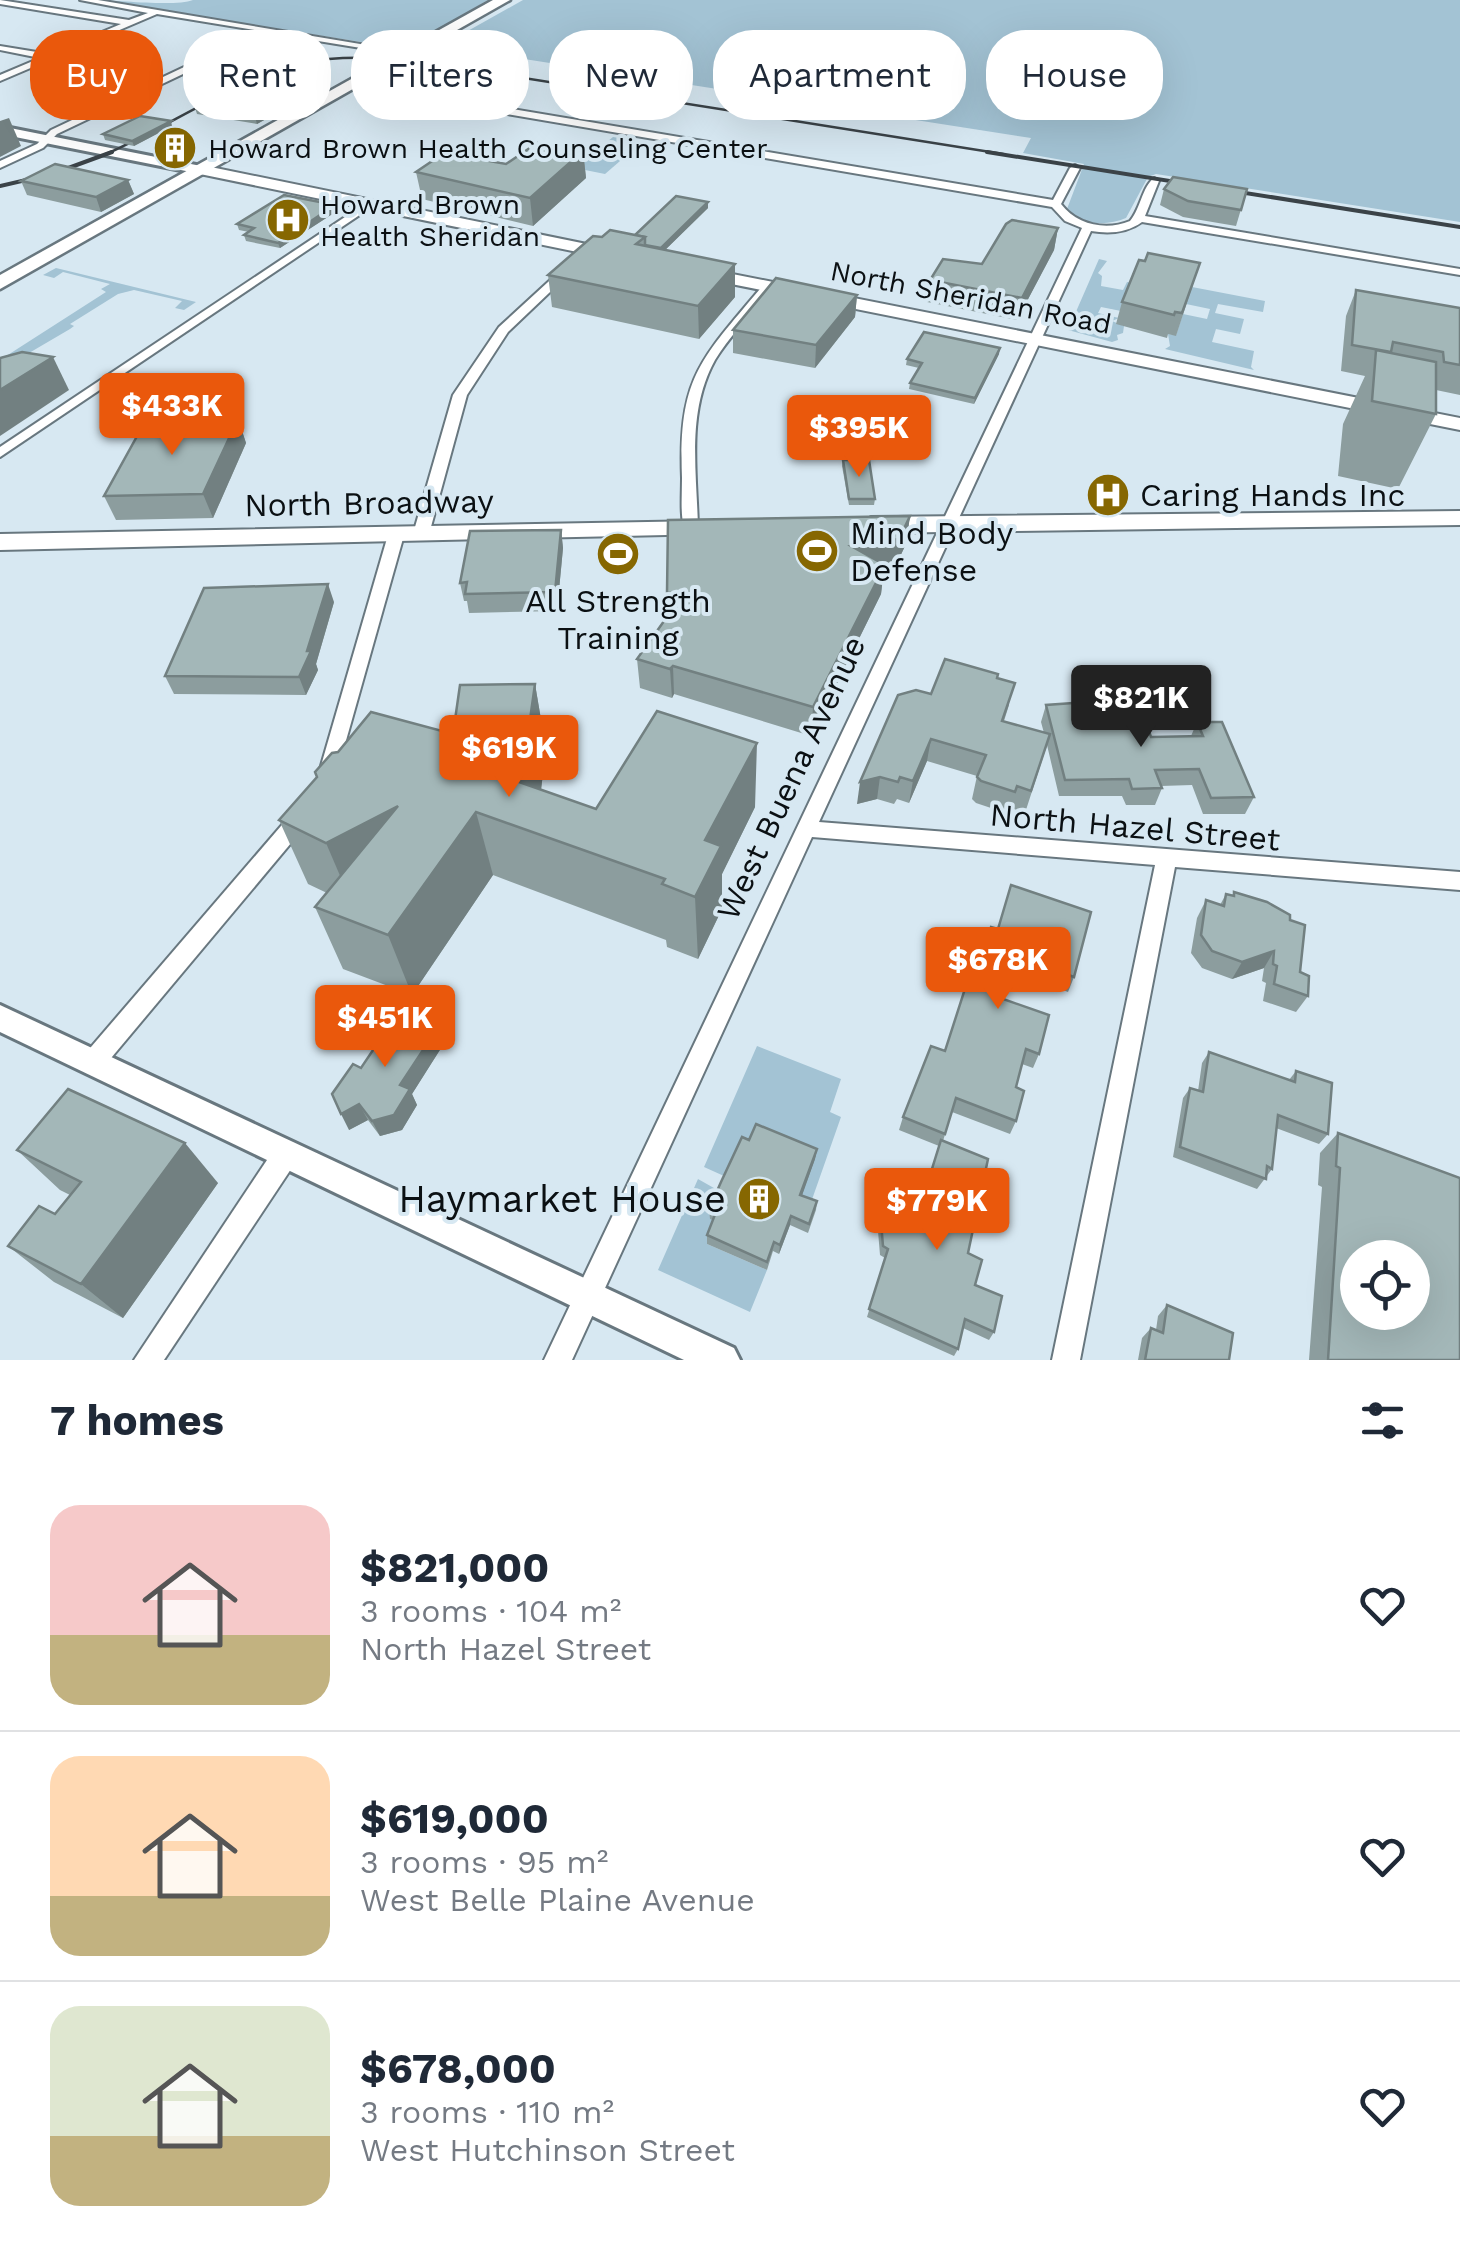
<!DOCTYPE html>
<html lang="en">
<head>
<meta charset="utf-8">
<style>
	:root { --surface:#fff; --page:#f6f6f7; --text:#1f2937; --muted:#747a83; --line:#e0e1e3; --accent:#ea580c }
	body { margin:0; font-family:"Work Sans",sans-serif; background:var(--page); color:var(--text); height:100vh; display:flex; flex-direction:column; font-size:38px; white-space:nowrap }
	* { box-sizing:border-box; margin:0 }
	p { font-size:32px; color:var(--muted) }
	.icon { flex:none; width:55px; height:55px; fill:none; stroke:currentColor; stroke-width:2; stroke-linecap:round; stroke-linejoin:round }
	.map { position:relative; height:1360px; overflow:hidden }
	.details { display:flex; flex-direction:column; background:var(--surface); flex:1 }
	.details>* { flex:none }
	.banner { position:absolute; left:30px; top:30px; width:1400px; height:90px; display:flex; gap:20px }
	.tools { position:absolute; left:1340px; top:1240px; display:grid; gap:20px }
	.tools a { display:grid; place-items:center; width:90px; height:90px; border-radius:50%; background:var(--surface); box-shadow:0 10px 40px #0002; font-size:50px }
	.price { position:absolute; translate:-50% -85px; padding:0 22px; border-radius:10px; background:var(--accent); color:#fff; font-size:32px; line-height:65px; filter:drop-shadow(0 2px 5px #0008) }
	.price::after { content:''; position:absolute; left:50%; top:60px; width:30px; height:22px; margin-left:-15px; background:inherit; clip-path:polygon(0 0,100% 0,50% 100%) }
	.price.on { background:#222; color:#fff }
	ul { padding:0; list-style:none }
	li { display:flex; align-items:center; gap:30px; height:250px; padding:0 50px }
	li+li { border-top:2px solid var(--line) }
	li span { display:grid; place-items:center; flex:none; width:280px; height:200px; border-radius:30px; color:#555 }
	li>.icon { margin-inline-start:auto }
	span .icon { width:120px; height:120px; fill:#fffc; stroke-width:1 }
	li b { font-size:42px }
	h2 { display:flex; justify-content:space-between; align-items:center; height:120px; padding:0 50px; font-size:42px }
	.tag { padding:0 35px; border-radius:40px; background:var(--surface); box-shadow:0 10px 40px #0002; font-size:35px; line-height:90px }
	.tag.on { background:var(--accent); color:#fff }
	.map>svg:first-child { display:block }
	.green { fill:#a3c3d4 }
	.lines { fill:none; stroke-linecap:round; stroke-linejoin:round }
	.minor-casing { stroke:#68777f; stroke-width:4 }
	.tertiary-casing { stroke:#68777f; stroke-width:6 }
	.secondary-casing { stroke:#68777f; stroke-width:4 }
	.primary-casing { stroke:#68777f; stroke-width:5 }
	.minor { fill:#fff; fill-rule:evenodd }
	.tertiary { fill:#fff; fill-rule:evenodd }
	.secondary { fill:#fff; fill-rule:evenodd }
	.primary { fill:#fff; fill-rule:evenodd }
	.rail-far1 { stroke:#3b4348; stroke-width:2.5 }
	.rail { stroke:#3b4348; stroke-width:4 }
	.wall { fill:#8c9d9e }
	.shaded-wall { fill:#728081 }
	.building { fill:#a3b7b8; stroke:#728081; stroke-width:2.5; fill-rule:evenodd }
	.labels { text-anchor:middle; stroke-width:8; stroke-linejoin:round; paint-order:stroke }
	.far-poi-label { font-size:28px; fill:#0b1013; stroke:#d7e8f2; text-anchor:start }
	.far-street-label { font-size:28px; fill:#0b1013; stroke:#d7e8f2 }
	.poi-label { font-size:32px; fill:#0b1013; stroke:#d7e8f2; text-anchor:start }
	.street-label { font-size:32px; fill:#0b1013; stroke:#d7e8f2 }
	.near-poi-label { font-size:38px; fill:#0b1013; stroke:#d7e8f2; text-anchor:end }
</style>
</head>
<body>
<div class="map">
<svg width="1460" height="1360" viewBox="0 0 1460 1360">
	<rect width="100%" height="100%" fill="#d7e8f2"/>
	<!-- green -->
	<g class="green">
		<path d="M94 0C118 0 175 7 193 0H488L406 49Z"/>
		<path d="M523 0H1460V222L1156 174 1148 177 1126 218C1107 226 1082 226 1067 209L1084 164 1023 153 1031 138 441 46Z"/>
		<polygon points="613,137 642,142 605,174 575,168"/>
		<polygon points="1099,259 1107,261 1098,273 1102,276 1101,286 1123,290 1127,282 1132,283 1121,311 1101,307 1098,313 1119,318 1112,321 1124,326 1123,333 1117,335 1118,340 1112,342 1068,330"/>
		<polygon points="56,268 196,302 184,310 175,308 182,301 134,290 118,294 70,324 74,326 70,329 0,370 0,360 106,292 101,289 110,284 63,272 54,278 43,275"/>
		<polygon points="1192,287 1265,301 1263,312 1218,304 1215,313 1244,319 1240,334 1216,329 1212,342 1254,351 1251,367 1254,370 1165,349 1170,346 1168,334 1176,335 1183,314 1207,319 1210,309 1186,304"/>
		<polygon points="757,1046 841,1079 830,1112 841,1117 809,1208 731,1173 726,1171 724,1176 704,1167"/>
		<polygon points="698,1179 721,1192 710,1218 716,1222 707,1244 767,1270 750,1312 658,1270"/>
	</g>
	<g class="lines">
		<!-- minor casing -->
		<g class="minor-casing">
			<g id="minor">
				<polygon points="0,0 129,20 148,13 80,0 98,0 414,53 410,56 269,33 57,134 43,148 0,168 0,161 37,144 51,130 260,31 157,14 0,81 0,75 40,58 0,50 0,46 49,54 121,24 0,4"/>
				<path d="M352 82 1053 200 1070 168 1075 165 1080 168 1061 204C1077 225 1106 231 1130 221 1141 208 1142 187 1154 178L1159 181 1145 216 1460 269V275L1142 222C1127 233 1109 234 1091 231L819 822 1460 872V890L1175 867 1080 1360H1052L1155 865 812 837 572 1360H544L1082 228 1065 221 1052 207 349 87Z"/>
				<polygon points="369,201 374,204 373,206 0,457 0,447"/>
				<polygon points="560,271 570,273 508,332 467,395 429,534 426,537 416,537 413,534 453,395 499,327"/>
				<path d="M764 284 774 287C755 312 731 333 715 360 686 412 697 473 698 529L695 532H685C680 516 682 496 682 478 678 375 702 359 764 284Z"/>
				<polygon points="396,530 404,535 336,776 334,781 320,781 318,776 388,535"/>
				<polygon points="300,810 307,812 310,818 307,824 101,1070 93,1073 85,1070 81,1062 85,1054 293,812"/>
				<polygon points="286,1142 295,1145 298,1154 295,1163 164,1360 134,1360 277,1145"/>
			</g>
		</g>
		<!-- tertiary casing -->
		<g class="tertiary-casing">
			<g id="tertiary">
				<polygon points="0,126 201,166 207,170 201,174 0,134"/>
				<polygon points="0,1005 734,1348 740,1360 684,1360 0,1032"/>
			</g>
		</g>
		<!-- secondary casing -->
		<g class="secondary-casing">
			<g id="secondary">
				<polygon points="201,165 616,250 625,255 616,260 195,173 195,167"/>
				<polygon points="702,268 1460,418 1460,430 696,277 696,269"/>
				<polygon points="1460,511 1460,525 871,533 859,525 871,517"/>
				<polygon points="703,521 715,529 712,534 0,550 0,534"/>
			</g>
		</g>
		<!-- primary casing -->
		<g class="primary-casing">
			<polygon id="primary" points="493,0 510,0 0,289 0,275"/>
		</g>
		<!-- minor -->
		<use href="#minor" class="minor"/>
		<!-- tertiary -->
		<use href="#tertiary" class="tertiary"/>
		<!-- secondary -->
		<use href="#secondary" class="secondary"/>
		<!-- primary -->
		<use href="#primary" class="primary"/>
		<!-- rail-far1 -->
		<path class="rail-far1" d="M106 154C166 128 241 77 302 63 350 53 400 59 448 66L1003 154"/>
		<!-- rail -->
		<g class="rail">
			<polyline points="987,152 1460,227"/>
			<polyline points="0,186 52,174 112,152"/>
		</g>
	</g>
	<!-- wall -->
	<g class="wall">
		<polygon points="191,96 282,110 257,124 197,114"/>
		<polygon points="172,126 134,146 105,140 103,134"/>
		<polygon points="583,151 586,178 533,226 422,199 416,172 506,164"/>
		<polygon points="128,180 134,194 101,212 27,195 21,181"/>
		<polygon points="1164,189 1247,189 1236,226 1183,217 1160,205"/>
		<polygon points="708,202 708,208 665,250 735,297 699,339 552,307 548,275 602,237 635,235"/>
		<polygon points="337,211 280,248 246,241 244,235 249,232 239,230 237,224"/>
		<polygon points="1058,228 1054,250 1017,320 927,302 930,280 982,264"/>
		<polygon points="1200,263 1176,336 1168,334 1167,338 1116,324 1122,302"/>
		<polygon points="1356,290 1460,308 1460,395 1436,390 1436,414 1398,489 1338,476 1343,424 1365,376 1341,371 1346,316"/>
		<polygon points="857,295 855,317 815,368 733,353 733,330"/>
		<polygon points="999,354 974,404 909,389 910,383 919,368 906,365 907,359"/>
		<polygon points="238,419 246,443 213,518 116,520 104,496"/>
		<polygon points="843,460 875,499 874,505 849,505 842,466"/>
		<polygon points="910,516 906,544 895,567 884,569 881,594 811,736 674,694 672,698 640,688 637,659 668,615 667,593"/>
		<polygon points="561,530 563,548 557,611 469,613 467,601 464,601 460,583"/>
		<polygon points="334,602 316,664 318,670 306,695 174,694 165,676"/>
		<polygon points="998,678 1009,705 1004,721 1044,733 1041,722 1046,705 1088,707 1151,737 1191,736 1197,722 1254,797 1245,814 1203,814 1192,785 1161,786 1162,788 1155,805 1126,805 1122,796 1059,796 1047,745 1025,813 1011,808 1009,814 976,803 972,799 977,776 927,761 909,803 897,799 894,804 877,799 857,804 931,694"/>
		<polygon points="535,684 546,749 541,790 596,809 755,807 722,874 722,909 698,959 667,947 666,940 493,875 412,995 343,969 315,907 327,893 308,884 279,820 453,734"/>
		<polygon points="1234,892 1290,920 1300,972 1308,996 1296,1012 1263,1001 1266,983 1262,981 1264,968 1232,979 1202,968 1191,953 1197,918 1206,900 1220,905 1226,894 1232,896"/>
		<polygon points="964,937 1074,977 1068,992 1012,971 1003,999 1039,1054 1033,1068 1022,1064 1016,1087 1016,1121 1010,1134 952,1112 943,1141 975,1285 994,1332 989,1340 963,1328 958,1349 954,1356 867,1317 885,1258 880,1255 878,1231 881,1222 901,1210 926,1188 939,1146 899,1130 903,1117 945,1051 967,982 952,976"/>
		<polygon points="437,1029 443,1045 412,1094 417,1105 402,1130 380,1136 368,1120 349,1130 361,1068"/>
		<polygon points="1209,1052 1289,1080 1296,1071 1328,1134 1319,1144 1276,1128 1272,1169 1257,1189 1173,1157 1183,1098 1190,1088 1198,1091 1202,1063"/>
		<polygon points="1338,1133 1460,1360 1309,1360 1322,1187 1318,1185 1320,1153"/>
		<polygon points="749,1140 817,1149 815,1159 802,1195 817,1201 816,1210 808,1233 790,1225 779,1254 773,1251 767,1270 707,1244 707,1235 713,1220 710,1219 709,1209"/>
		<polygon points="17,1150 218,1183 123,1318 54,1282 8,1246 55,1214 70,1195 60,1190"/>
		<polygon points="1167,1305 1229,1360 1138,1360 1142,1338 1151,1328 1156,1330 1158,1316"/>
	</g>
	<!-- shaded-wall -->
	<g class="shaded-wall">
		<polygon points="277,93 282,110 257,124 252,106"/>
		<polygon points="9,118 21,146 0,157 0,121"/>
		<polygon points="171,121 172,126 134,146 132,141"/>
		<polygon points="583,151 586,178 533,226 530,198"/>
		<polygon points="128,180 134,194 101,212 96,197"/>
		<polygon points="708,202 708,208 661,254 661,248"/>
		<polygon points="335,205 337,211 280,248 278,243"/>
		<polygon points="1058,228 1054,250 1017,320 1022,298"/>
		<polygon points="735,264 735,297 699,339 698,306"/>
		<polygon points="857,295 855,317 815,368 816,345"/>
		<polygon points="1000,348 999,354 974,404 975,398"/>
		<polygon points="53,357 69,390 0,436 0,390"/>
		<polygon points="238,419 246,443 213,518 203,494"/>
		<polygon points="910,516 906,544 895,567 884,569 881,594 811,736 813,707 851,546"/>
		<polygon points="561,530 563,548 557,611 555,592"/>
		<polygon points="328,584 334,602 316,664 318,670 306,695 299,677"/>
		<polygon points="673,666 674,694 672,698 670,669"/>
		<polygon points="535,684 546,749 539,806 502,776"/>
		<polygon points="931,739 927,761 909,803 913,781"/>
		<polygon points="757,743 755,807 722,874 722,909 698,959 695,897 705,840"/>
		<polygon points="880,777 877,799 857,804 860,782"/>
		<polygon points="398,806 353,906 326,843"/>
		<polygon points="476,812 493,875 412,995 388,935"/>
		<polygon points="1274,951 1264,968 1232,979 1242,962"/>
		<polygon points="437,1029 443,1045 412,1094 417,1105 402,1130 380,1136 372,1121 400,1085"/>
		<polygon points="359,1104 368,1120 349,1130 341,1114"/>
		<polygon points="185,1143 218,1183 123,1318 81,1284"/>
		<polygon points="817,1149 815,1159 799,1204 800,1195"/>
		<polygon points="791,1216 790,1225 779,1254 780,1245"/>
	</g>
	<!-- building -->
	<g class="building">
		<polygon points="219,82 277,93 252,106 191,96"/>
		<polygon points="140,116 171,121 132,141 103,134"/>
		<polygon points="537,143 583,151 530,198 416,172 444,153 506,164"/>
		<polygon points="55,164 128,180 96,197 21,181"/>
		<polygon points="1173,177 1247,189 1241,210 1188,201 1164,189"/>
		<polygon points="284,195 335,205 278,243 244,235 254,228 237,224"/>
		<polygon points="676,196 708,202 661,248 645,245 645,237 635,235"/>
		<polygon points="1012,220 1058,228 1022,298 930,280 943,259 982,264 1006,224"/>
		<polygon points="610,230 645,237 636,244 735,264 698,306 548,275 593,236 602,237"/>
		<polygon points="1148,253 1200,263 1182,313 1175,312 1174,315 1122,302 1139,260 1145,261"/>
		<polygon points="776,278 857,295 816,345 733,330"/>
		<polygon points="1356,290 1460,308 1460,365 1444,362 1443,352 1393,342 1391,352 1352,345"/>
		<polygon points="924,332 1000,348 975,398 910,383 922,363 907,359"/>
		<polygon points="1376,350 1436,362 1436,414 1372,401"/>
		<polygon points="22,352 53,357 0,390 0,358"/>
		<polygon points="238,419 203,494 104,496 146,420"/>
		<polygon points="843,460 869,460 875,499 849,499"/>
		<polygon points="910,516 899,539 851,546 885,565 813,707 673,666 670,669 637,659 684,593 667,593 668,520"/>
		<polygon points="561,530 555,592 465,594 467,582 460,583 470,531"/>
		<polygon points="328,584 307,651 311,651 299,677 165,676 204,588"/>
		<polygon points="945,659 998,674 997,678 1015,683 1002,721 1050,734 1031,791 1017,786 1015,792 981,781 977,777 986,755 931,739 913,781 900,777 898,782 880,777 860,782 898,695 916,690 931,694"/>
		<polygon points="535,684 527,741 502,776 596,809 657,711 757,743 705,840 721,846 695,897 662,884 665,879 476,812 388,935 315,907 398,806 326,843 279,820 317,777 315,772 332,753 338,752 371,712 453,734 460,685"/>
		<polygon points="1087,702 1088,707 1140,706 1151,737 1203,736 1197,722 1222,722 1254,797 1211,798 1199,769 1155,770 1162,788 1132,789 1129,779 1065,780 1046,705"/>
		<polygon points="1011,885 1091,912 1074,977 1017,956 1003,999 1049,1015 1039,1054 1026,1049 1016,1087 1024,1091 1016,1121 956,1098 945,1134 903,1117 931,1046 945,1051 972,967 956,961 964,937 985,945 991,927 998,929"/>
		<polygon points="1234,892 1267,902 1290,915 1290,920 1305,925 1300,972 1309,976 1308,996 1274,984 1277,966 1273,964 1274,951 1242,962 1212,951 1201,935 1206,900 1224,906 1226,894 1234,896"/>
		<polygon points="398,1013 437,1029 400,1085 410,1089 394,1115 372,1121 359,1104 341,1114 332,1094 353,1064 361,1068"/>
		<polygon points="1209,1052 1295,1082 1296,1071 1332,1083 1328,1134 1278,1115 1272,1169 1267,1166 1266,1179 1180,1147 1190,1088 1203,1092"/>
		<polygon points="68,1089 185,1143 81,1284 8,1246 39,1206 55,1214 81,1182 17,1150"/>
		<polygon points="756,1124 817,1149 800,1195 817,1201 809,1224 791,1216 780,1245 774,1242 767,1262 707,1235 716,1212 709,1209 721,1182 742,1137 749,1140"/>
		<path d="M1338 1133 1460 1178V1360H1328L1340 1168 1336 1166ZM1358 1258H1412V1312H1358Z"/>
		<polygon points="941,1140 988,1159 968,1253 982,1260 975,1285 1002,1296 994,1332 965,1319 958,1349 869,1309 888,1249 883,1246 881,1222 901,1210 909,1181 926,1188"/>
		<polygon points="1167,1305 1233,1333 1229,1360 1145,1360 1151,1328 1163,1333"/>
	</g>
	<!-- icons -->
	<defs>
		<g id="building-disc" transform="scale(2.25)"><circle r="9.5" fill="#866701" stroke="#d7e8f2"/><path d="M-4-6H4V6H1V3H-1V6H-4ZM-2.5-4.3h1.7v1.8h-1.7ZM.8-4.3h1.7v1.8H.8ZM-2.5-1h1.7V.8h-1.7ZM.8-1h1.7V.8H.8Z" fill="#fff"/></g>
		<g id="hospital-disc" transform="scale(2.25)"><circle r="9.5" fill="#866701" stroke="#d7e8f2"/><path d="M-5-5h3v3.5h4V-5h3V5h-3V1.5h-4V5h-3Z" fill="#fff"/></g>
		<g id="stadium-disc" transform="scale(2.25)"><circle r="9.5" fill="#866701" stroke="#d7e8f2"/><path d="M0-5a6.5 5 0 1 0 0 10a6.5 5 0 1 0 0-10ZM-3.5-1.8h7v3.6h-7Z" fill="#fff"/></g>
	</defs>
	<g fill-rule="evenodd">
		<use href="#building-disc" x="175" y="148"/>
		<use href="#hospital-disc" x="288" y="220"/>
		<use href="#hospital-disc" x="1108" y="495"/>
		<use href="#stadium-disc" x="817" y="551"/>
		<use href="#stadium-disc" x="618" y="554"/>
		<use href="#building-disc" x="759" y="1199"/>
	</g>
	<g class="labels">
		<!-- far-poi labels -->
		<g class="far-poi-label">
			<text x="208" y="158">Howard Brown Health Counseling Center</text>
			<text x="320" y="214">Howard Brown<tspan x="320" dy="32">Health Sheridan</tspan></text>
		</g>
		<!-- far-street labels -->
		<g class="far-street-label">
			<text transform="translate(971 297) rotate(11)" y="10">North Sheridan Road</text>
		</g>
		<!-- poi labels -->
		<g class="poi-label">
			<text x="1140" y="506">Caring Hands Inc</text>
			<text x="850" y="544">Mind Body<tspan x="850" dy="37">Defense</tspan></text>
			<text x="618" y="612" text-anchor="middle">All Strength<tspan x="618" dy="37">Training</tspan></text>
		</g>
		<!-- street labels -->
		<g class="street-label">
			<text transform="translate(369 503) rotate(-1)" y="11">North Broadway</text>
			<text transform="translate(791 778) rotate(-65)" y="11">West Buena Avenue</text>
			<text transform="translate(1135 827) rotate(5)" y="11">North Hazel Street</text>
		</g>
		<!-- near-poi labels -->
		<g class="near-poi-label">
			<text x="726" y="1212">Haymarket House</text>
		</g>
	</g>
</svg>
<div class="tools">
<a><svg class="icon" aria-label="locate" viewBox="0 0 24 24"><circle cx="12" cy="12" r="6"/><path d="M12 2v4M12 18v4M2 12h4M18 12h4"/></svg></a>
</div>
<b class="price" style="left:172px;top:458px">$433K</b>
<b class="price" style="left:859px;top:480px">$395K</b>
<b class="price on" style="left:1141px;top:750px">$821K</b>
<b class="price" style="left:509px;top:800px">$619K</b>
<b class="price" style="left:998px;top:1012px">$678K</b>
<b class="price" style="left:385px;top:1070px">$451K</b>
<b class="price" style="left:937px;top:1253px">$779K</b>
<div class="banner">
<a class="tag on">Buy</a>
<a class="tag">Rent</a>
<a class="tag">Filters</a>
<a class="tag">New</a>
<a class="tag">Apartment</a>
<a class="tag">House</a>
</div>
</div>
<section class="details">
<h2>7 homes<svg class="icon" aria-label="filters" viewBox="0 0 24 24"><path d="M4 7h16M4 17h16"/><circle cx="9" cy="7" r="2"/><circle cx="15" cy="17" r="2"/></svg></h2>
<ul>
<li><span style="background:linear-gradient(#f6c9c9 65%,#c2b280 0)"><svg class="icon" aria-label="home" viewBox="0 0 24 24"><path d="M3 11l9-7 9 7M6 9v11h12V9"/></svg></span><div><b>$821,000</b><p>3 rooms · 104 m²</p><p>North Hazel Street</p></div><svg class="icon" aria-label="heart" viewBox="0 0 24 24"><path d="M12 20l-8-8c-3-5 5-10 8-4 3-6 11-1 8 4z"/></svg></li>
<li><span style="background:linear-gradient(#ffd9b3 70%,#c2b280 0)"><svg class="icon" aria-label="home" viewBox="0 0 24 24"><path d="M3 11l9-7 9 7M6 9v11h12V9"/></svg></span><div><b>$619,000</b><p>3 rooms · 95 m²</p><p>West Belle Plaine Avenue</p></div><svg class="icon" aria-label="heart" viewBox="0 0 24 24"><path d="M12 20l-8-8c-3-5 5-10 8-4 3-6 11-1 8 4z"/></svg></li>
<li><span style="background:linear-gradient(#dfe7d0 65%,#c2b280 0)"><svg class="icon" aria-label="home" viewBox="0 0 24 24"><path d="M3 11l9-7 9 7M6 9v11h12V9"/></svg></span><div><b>$678,000</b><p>3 rooms · 110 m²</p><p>West Hutchinson Street</p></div><svg class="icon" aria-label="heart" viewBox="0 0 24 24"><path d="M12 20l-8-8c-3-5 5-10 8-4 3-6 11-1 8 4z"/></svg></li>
</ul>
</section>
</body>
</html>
